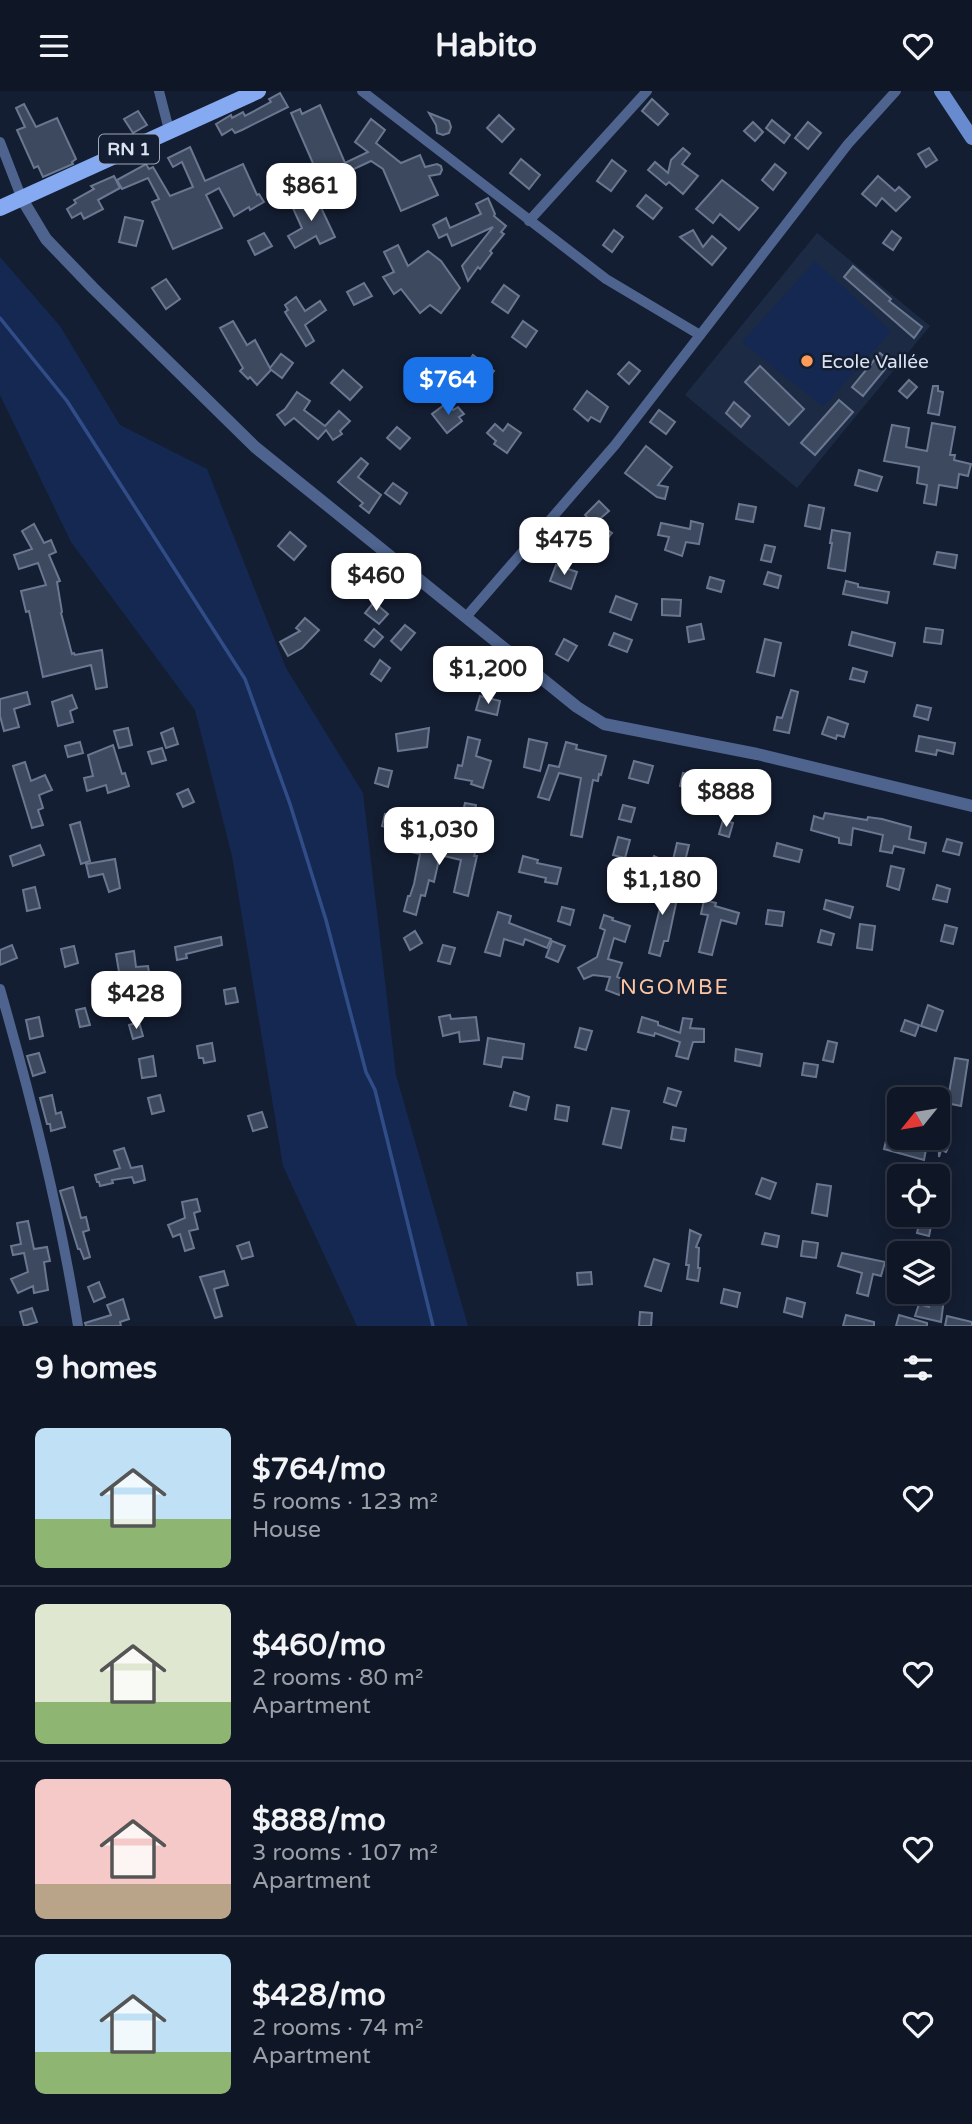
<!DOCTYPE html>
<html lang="en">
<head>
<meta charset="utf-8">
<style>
	:root { --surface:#0f1626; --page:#181f2e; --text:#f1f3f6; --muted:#9b9fa7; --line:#2f3543; --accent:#1a73e8 }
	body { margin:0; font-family:"Varela Round",sans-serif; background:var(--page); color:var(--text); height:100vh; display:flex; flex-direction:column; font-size:26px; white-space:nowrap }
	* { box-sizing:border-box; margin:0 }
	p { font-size:23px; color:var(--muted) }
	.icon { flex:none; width:38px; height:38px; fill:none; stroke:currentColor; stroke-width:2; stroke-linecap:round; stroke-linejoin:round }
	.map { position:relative; height:1235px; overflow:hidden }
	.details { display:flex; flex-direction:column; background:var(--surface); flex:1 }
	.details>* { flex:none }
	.needle { width:46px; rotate:240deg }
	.tools { position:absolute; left:887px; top:996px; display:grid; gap:14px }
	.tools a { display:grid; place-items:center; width:63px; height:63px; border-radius:10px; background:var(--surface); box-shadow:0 4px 18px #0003,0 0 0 2px var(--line); font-size:35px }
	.price { position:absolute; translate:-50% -60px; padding:0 16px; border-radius:14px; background:#fff; color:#222; font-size:23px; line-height:46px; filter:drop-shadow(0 2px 4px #0008) }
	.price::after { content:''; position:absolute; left:50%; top:42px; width:21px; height:16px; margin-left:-10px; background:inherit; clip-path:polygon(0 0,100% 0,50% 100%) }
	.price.on { background:var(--accent); color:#fff }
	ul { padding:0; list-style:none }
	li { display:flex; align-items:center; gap:21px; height:175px; padding:0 35px }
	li+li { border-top:2px solid var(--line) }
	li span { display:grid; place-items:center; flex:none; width:196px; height:140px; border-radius:10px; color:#555 }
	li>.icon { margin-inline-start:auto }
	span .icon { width:84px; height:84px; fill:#fffc; stroke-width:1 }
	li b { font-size:30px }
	h2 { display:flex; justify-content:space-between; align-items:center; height:84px; padding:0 35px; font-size:30px }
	header { display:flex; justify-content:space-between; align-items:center; height:91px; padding:0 35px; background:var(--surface); font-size:32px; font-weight:800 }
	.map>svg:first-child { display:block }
	.built { fill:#1d2a43 }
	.green { fill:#152852 }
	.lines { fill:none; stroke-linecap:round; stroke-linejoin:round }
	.stream { stroke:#314d88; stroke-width:3.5 }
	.building { fill:#3d495f; stroke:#6a7790; stroke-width:2 }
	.minor { stroke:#4e648f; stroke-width:10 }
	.tertiary { stroke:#4e648f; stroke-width:12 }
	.secondary { stroke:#688bd0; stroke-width:14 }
	.primary { stroke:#86aaf2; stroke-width:16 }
	.poi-dot { fill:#fe9b58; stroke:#141e32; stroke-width:2.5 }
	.labels { text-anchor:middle; stroke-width:5; stroke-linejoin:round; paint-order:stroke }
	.shield { fill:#141e32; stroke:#9fa6b6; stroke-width:2 }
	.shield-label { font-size:18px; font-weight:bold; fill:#dae1ef }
	.poi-label { font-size:19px; fill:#dae1ef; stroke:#141e32; text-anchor:start }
	.neighbourhood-label { font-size:21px; letter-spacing:2px; fill:#fec5a2; stroke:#141e32 }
</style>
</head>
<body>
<header><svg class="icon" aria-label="menu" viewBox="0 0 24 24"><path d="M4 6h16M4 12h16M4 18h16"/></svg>Habito<svg class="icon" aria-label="heart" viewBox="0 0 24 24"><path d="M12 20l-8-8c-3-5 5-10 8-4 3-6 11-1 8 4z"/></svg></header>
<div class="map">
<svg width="972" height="1235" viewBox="0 0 972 1235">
	<rect width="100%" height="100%" fill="#141e32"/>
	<!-- built -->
	<polygon class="built" points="817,142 930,235 797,397 685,304"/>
	<!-- green -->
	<g class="green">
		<polygon points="0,166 60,235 120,334 207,378 286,577 363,702 396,984 468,1235 357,1235 283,1075 232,765 195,619 71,451 0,304"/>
		<polygon points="815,170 891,240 823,316 742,251"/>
	</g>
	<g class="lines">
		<!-- stream -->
		<polyline class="stream" points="0,227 67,310 245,588 290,713 326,829 366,981 375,999 433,1235"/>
	</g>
	<!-- building -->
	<g class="building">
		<polygon points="280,2 288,16 242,39 235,42 232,38 222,44 216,33 231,24 232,27 243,21 245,25 271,11 269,8"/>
		<polygon points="652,8 668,23 658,34 642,20"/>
		<polygon points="24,13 36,36 57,27 76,68 72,71 73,73 43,86 38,75 34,77 17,39 25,36 16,17"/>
		<polygon points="320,14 345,72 368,61 355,51 371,28 385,39 376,52 401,72 420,64 425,76 437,73 441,75 442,79 440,83 429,85 438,104 401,120 383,78 371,70 322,93 291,22 300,18 302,23"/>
		<polygon points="138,20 147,34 133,42 124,28"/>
		<polygon points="429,22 449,30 451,36 449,42 443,44 437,42 436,34"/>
		<polygon points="499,24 514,38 502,51 487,37"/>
		<polygon points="772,29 790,44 784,52 766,37"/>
		<polygon points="753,31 763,41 755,50 744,40"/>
		<polygon points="808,31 821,42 808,58 795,47"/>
		<polygon points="190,56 205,90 243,73 257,104 259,103 264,111 250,119 249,116 234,125 219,97 206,104 222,137 173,158 152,111 159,108 148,87 122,98 117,89 146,73 149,78 153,76 170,105 193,96 182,71 173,76 168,67"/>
		<polygon points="683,57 690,63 682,73 698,85 683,103 669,91 666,94 648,79 655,71 668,82 671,69"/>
		<polygon points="929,57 937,69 926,76 918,63"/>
		<polygon points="521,68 540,84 529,98 510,82"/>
		<polygon points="612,69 626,80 611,100 597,90"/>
		<polygon points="775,73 786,82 773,99 762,89"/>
		<polygon points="114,85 120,97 98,109 103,118 84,128 81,122 72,127 67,118 76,112 74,109 94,98 91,95"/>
		<polygon points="878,85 895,100 899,96 910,106 896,120 882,107 876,115 862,103"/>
		<polygon points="722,89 758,117 739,139 720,123 713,132 696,118"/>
		<polygon points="315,104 335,146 320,153 316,145 295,157 288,145 302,137 292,115"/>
		<polygon points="646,104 662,117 653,128 637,115"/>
		<polygon points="488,107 495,123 494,125 506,135 501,141 504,143 490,160 492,162 480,178 478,176 468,190 462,175 493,136 452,155 447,143 439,147 433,134 446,127 450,137 481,123 476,113"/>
		<polygon points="125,126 143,130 136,155 119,151"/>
		<polygon points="614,139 623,146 612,161 603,154"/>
		<polygon points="693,139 703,156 712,145 726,157 712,174 680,146"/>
		<polygon points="892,140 901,147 893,159 883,152"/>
		<polygon points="264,142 272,155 255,164 248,150"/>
		<polygon points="398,154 408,175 428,160 441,170 460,197 441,222 430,214 420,222 401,198 394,203 383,186 394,181 384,161"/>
		<polygon points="853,175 891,208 889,210 922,236 914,247 844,186"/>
		<polygon points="166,188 180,208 166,218 152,197"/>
		<polygon points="364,192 372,205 354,214 347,201"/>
		<polygon points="504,194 519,205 508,222 492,211"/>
		<polygon points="296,206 305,220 320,210 326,219 305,234 314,250 306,255 285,221 288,219 285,214"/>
		<polygon points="233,230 247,254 255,249 270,277 281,263 293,272 282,287 270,278 271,279 257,294 250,286 248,288 240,280 243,277 220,237"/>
		<polygon points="523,230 537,240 526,256 512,246"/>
		<polygon points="880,262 891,271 863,305 852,296"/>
		<polygon points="473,264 494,280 486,291 465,275"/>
		<polygon points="629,271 640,280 629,293 618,283"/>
		<polygon points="760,275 804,318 789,334 745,291"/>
		<polygon points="343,279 362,296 350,309 331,292"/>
		<polygon points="909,289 917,296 907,307 899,300"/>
		<polygon points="933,295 938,295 938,300 943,301 939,324 928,322"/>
		<polygon points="587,300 608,316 600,331 591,326 588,330 574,318"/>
		<polygon points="297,301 310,310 304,319 325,335 339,320 350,330 340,340 342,343 333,349 326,339 318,348 294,327 285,334 277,324 285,318"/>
		<polygon points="839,309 853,321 815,364 801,352"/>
		<polygon points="448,311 453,319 458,316 464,323 459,326 462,330 447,342 432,323"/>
		<polygon points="734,311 750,325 741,336 726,322"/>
		<polygon points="659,319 675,331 666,343 650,331"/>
		<polygon points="932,332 955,336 950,364 955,364 954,369 971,373 968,385 959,383 957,397 939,394 936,414 924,412 927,394 917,392 919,376 884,370 892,334 909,337 906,356 927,360"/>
		<polygon points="495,333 503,340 508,333 521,342 507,362 494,353 496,350 487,342"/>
		<polygon points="397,336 410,347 400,358 387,347"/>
		<polygon points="646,355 672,376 658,394 668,396 665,408 657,406 625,382"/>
		<polygon points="361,367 368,373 358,386 381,404 369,422 360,415 363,412 338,391"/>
		<polygon points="859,379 882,386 877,400 855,394"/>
		<polygon points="393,392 407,402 400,413 385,402"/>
		<polygon points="599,410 609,420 594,433 585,424"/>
		<polygon points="739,413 756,416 753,431 736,428"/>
		<polygon points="809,414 824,417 820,438 805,435"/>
		<polygon points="691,430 703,433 699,453 686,451 682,465 665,459 669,446 658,444 661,432 690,438"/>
		<polygon points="34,433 44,452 51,449 56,461 49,464 60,490 57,491 62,521 61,522 72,563 74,562 75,564 102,559 107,596 96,598 91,574 43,586 29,520 26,521 21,500 46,494 38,472 19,478 14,464 32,458 22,440"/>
		<polygon points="605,437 612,442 596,462 589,457"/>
		<polygon points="832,439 850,442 845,480 828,477 832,452 830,452"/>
		<polygon points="290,441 306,455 294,469 278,455"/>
		<polygon points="765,454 775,456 771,471 761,469"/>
		<polygon points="937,461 957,464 955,477 934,473"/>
		<polygon points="556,474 577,481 571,498 550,490"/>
		<polygon points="768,481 781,485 778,497 764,493"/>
		<polygon points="710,486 724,490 721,501 707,497"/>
		<polygon points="846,490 858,493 858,496 889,501 887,512 843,503"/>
		<polygon points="616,505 637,513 631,529 610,521"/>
		<polygon points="662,508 681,509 680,525 662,524"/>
		<polygon points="374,511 388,523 379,533 365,522"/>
		<polygon points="305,527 319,539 302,557 288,565 280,551 300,540 296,537"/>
		<polygon points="701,533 704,548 689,551 687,536"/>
		<polygon points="405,534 415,542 401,559 391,550"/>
		<polygon points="926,537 943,539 941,553 924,551"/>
		<polygon points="374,538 383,546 374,556 365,549"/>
		<polygon points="852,541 895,552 892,565 849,554"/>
		<polygon points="614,542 632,549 627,561 609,554"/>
		<polygon points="564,548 577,555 568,570 556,563"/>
		<polygon points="765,548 781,552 774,585 757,581"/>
		<polygon points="380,569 390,577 381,590 371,583"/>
		<polygon points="853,577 867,581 864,591 850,588"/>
		<polygon points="791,599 798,601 789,642 774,639 777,626 782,627"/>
		<polygon points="27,601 30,613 14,618 19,636 4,640 0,625 0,608"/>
		<polygon points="72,604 77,617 70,620 73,631 58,635 52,611"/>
		<polygon points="480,605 500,610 497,624 476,619"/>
		<polygon points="917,614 931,617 928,629 914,625"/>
		<polygon points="828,626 848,633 844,646 837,644 836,648 822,643"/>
		<polygon points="128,637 132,654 119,657 114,640"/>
		<polygon points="173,637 178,653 166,657 161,642"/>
		<polygon points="429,637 427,656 398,660 396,643"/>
		<polygon points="919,645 955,652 953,663 937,659 936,664 916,660"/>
		<polygon points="468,646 480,649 476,665 491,670 483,697 471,693 472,690 455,687 458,674 462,675"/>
		<polygon points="529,648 547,652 540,680 524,676"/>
		<polygon points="80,651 83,662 68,666 65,655"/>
		<polygon points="566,651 577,654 576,658 606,665 601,684 599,683 598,690 593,689 582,746 571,744 581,687 559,682 549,709 538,706 549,674 559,676"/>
		<polygon points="113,654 122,683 125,682 129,695 108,702 106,694 87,700 84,687 93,685 88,664"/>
		<polygon points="162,657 166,669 152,673 148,661"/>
		<polygon points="634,670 653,675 648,692 629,687"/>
		<polygon points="25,671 31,690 45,684 52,699 39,704 43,717 38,719 43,734 32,737 13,675"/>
		<polygon points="379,677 392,680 388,696 375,692"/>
		<polygon points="683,682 706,686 703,700 680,695"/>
		<polygon points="737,697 752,701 749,712 735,709"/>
		<polygon points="188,698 194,711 183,716 177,703"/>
		<polygon points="465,712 476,714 474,728 462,725"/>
		<polygon points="623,714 635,717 631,731 619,728"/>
		<polygon points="825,722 867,729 868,726 882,728 911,736 909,748 926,752 924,762 894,755 892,762 880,760 883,744 853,737 851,754 839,752 839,747 811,739 814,725 823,728"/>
		<polygon points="385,723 398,727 395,739 382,735"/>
		<polygon points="723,729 733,732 729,746 719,743"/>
		<polygon points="80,731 90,770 81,773 70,734"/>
		<polygon points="422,743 434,746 434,749 440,750 441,748 476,759 474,765 477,765 468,805 454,801 461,769 440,764 434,791 429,789 425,805 421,804 416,824 404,820 408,805 410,805 414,793 420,763 411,761 415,746 422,748"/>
		<polygon points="618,746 630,749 625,767 613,764"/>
		<polygon points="947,748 962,752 959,764 943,760"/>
		<polygon points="677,752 689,754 680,790 649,776 654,765 672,773"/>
		<polygon points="777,752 802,759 799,771 774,765"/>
		<polygon points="40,754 44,764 13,775 10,765"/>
		<polygon points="523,765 538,769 537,772 561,777 557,793 545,791 546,787 519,781"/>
		<polygon points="115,768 120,797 109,801 103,783 89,786 86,773"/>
		<polygon points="891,775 904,778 899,799 887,795"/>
		<polygon points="937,794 950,798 947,811 933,808"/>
		<polygon points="35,796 40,817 27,820 23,799"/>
		<polygon points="646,796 678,803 668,850 664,850 660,865 649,862 661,813 643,808"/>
		<polygon points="704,809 716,812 715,815 739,822 736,833 721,829 712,864 699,861 708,824 701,823"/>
		<polygon points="826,809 853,816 850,827 824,818"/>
		<polygon points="562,816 574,819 570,834 558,830"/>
		<polygon points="768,819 784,821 782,835 766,833"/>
		<polygon points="498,821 511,825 509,832 551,848 547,857 525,848 523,854 504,848 500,865 485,861"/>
		<polygon points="604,824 613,827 612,829 630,835 625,851 614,847 608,868 622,872 617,886 625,889 619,904 606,899 610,886 593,884 584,888 578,877 597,866 605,839 600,837"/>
		<polygon points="860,833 875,835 872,859 857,857"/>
		<polygon points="945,834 957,837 953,853 941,850"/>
		<polygon points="821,839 834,843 831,854 818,851"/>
		<polygon points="415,840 422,852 410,859 404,847"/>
		<polygon points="221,846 222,854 186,863 187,867 177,869 175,856"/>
		<polygon points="552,850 565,855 558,871 546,866"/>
		<polygon points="12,854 17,867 0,874 0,859"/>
		<polygon points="443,854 455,857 450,873 438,870"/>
		<polygon points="74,855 78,872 65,876 61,858"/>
		<polygon points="134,860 136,876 148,875 154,913 142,915 140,906 119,913 116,901 122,899 116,863"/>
		<polygon points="235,897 238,911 226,913 224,899"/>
		<polygon points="928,914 943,920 936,940 921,935"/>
		<polygon points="85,917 90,934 80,936 76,919"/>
		<polygon points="450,924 451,928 476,926 479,949 460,951 459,941 443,945 439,926"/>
		<polygon points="39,926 43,945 30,948 26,929"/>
		<polygon points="642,926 658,931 658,934 680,942 683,927 692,928 690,937 704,938 704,951 693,951 688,968 676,965 680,951 655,942 654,945 638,941"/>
		<polygon points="905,929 919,934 915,945 901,940"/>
		<polygon points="139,931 143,945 133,948 129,934"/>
		<polygon points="580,937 592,940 586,959 575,956"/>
		<polygon points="488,947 524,953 522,968 503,966 501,976 484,973"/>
		<polygon points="828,950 837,952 833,971 823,969"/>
		<polygon points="212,952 215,970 204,972 203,967 199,967 197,955"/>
		<polygon points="736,958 762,963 760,975 735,970"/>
		<polygon points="39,962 45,981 33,985 27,965"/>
		<polygon points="153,965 156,985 142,987 139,968"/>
		<polygon points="955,967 968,969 961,1015 946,1012 948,1002 949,1002"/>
		<polygon points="804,972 818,974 816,986 802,984"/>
		<polygon points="668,997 681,1001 676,1015 664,1011"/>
		<polygon points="514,1001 529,1006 526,1019 510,1015"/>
		<polygon points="52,1004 56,1023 61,1021 65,1036 51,1040 50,1033 47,1033 40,1007"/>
		<polygon points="160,1004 164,1020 152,1023 148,1007"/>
		<polygon points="557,1014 569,1016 567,1030 555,1028"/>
		<polygon points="612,1017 629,1020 621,1057 603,1053"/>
		<polygon points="262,1021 267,1036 253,1040 248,1025"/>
		<polygon points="938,1030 950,1035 945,1050 950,1052 946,1061 941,1059 939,1066"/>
		<polygon points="673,1036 686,1038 684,1050 671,1048"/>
		<polygon points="887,1046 927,1053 924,1069 884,1058"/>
		<polygon points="124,1057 131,1077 142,1075 145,1089 134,1092 132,1086 112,1089 113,1092 100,1095 99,1091 97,1091 95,1084 120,1077 114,1060"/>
		<polygon points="762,1087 776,1092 770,1108 756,1103"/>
		<polygon points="817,1093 831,1095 827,1125 812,1122"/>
		<polygon points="73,1096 81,1127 86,1126 89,1139 83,1141 90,1166 84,1168 80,1158 78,1158 60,1100"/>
		<polygon points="197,1108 200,1120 194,1122 198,1138 189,1140 194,1157 185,1160 180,1143 173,1146 168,1134 185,1127 182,1111"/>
		<polygon points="921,1124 933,1126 929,1145 917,1142"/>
		<polygon points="28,1130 34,1158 47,1156 50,1170 44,1171 48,1199 34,1202 33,1195 18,1202 11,1188 28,1181 24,1162 13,1164 11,1155 21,1153 17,1132"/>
		<polygon points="690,1139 701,1144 696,1156 699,1157 698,1177 700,1177 698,1190 687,1188 689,1174 686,1174"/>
		<polygon points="765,1142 779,1145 777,1156 762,1153"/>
		<polygon points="803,1150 818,1152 816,1167 801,1165"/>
		<polygon points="249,1151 253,1165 242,1168 237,1155"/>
		<polygon points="842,1162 885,1171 881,1185 873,1183 868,1205 857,1202 862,1182 838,1175"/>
		<polygon points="654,1168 669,1173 661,1200 645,1195"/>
		<polygon points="224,1180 228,1194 214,1198 222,1225 215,1227 200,1186"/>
		<polygon points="591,1181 592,1193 578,1194 577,1182"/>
		<polygon points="99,1191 105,1206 94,1211 88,1196"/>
		<polygon points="724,1198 740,1202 737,1216 721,1212"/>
		<polygon points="932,1200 945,1200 941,1231 915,1225 919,1213 929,1216"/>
		<polygon points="787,1207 805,1212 802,1226 784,1221"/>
		<polygon points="123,1208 129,1228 120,1231 121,1235 86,1235 85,1232 111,1224 107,1214"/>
		<polygon points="32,1217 37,1231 24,1235 20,1221"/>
		<polygon points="640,1221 652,1222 651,1235 639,1235"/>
		<polygon points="846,1224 874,1231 874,1235 843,1235"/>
		<polygon points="899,1224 927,1232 927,1235 896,1235"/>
		<polygon points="947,1225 972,1231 972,1235 945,1235"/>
	</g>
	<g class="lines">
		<!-- minor -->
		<g class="minor">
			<polyline points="159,0 169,39"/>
			<polyline points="362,0 606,188 700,244"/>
			<polyline points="0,51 22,108"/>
			<polyline points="529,130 647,0"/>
			<polyline points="466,526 615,354 848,53 896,0"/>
			<path d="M0 898C32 1009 60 1121 78 1235"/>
		</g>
		<!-- tertiary -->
		<polyline class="tertiary" points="22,108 46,148 93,197 255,356 577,616 604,633 757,663 972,715"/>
		<!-- secondary -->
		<polyline class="secondary" points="941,0 972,47"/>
		<!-- primary -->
		<polyline class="primary" points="0,117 258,0"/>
	</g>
	<!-- markers -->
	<circle class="poi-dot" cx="807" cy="270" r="7"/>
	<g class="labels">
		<!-- shield labels -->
		<rect class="shield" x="99" y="43.5" width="60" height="29" rx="5"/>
		<g class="shield-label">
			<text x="129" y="64">RN 1</text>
		</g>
		<!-- poi labels -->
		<g class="poi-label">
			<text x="821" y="277">Ecole Vallée</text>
		</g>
		<!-- neighbourhood labels -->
		<g class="neighbourhood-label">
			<text x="675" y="903">NGOMBE</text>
		</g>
	</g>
</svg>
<div class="tools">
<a><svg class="needle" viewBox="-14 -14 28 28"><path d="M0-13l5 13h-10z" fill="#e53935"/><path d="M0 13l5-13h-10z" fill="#9b9fa7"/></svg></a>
<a><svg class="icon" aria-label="locate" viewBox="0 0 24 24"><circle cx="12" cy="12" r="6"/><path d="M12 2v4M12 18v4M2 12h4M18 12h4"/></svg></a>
<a><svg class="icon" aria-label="layers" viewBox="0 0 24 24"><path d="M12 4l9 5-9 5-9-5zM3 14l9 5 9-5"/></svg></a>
</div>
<b class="price" style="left:311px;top:132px">$861</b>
<b class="price on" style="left:448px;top:326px">$764</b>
<b class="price" style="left:564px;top:486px">$475</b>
<b class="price" style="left:376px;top:522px">$460</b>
<b class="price" style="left:488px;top:615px">$1,200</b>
<b class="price" style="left:726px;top:738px">$888</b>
<b class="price" style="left:439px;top:776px">$1,030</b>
<b class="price" style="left:662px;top:826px">$1,180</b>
<b class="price" style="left:136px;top:940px">$428</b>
</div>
<section class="details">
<h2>9 homes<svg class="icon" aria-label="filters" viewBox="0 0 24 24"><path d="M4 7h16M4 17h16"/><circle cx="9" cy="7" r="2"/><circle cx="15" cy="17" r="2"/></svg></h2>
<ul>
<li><span style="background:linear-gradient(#bfe0f5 65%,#8fb573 0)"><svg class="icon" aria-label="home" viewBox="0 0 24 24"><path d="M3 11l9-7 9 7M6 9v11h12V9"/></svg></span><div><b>$764/mo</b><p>5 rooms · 123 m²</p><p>House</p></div><svg class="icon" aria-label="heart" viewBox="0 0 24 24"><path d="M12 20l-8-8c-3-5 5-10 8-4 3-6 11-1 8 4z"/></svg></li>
<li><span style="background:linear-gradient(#dfe7d0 70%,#8fb573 0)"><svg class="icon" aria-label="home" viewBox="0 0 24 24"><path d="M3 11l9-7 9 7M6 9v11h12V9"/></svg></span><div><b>$460/mo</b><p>2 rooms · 80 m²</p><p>Apartment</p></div><svg class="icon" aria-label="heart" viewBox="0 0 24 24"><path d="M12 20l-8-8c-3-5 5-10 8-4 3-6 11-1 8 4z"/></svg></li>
<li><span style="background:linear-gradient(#f6c9c9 75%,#b9a48a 0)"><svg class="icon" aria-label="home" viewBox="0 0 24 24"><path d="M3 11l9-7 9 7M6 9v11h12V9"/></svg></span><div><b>$888/mo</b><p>3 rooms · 107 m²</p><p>Apartment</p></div><svg class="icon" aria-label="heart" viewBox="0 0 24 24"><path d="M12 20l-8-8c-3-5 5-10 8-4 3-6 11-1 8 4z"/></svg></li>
<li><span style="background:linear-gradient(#bfe0f5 70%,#8fb573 0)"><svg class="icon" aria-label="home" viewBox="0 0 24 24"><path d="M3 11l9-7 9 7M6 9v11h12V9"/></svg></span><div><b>$428/mo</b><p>2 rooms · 74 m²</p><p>Apartment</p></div><svg class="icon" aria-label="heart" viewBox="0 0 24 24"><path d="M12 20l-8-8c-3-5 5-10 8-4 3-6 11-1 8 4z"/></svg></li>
</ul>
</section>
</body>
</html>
